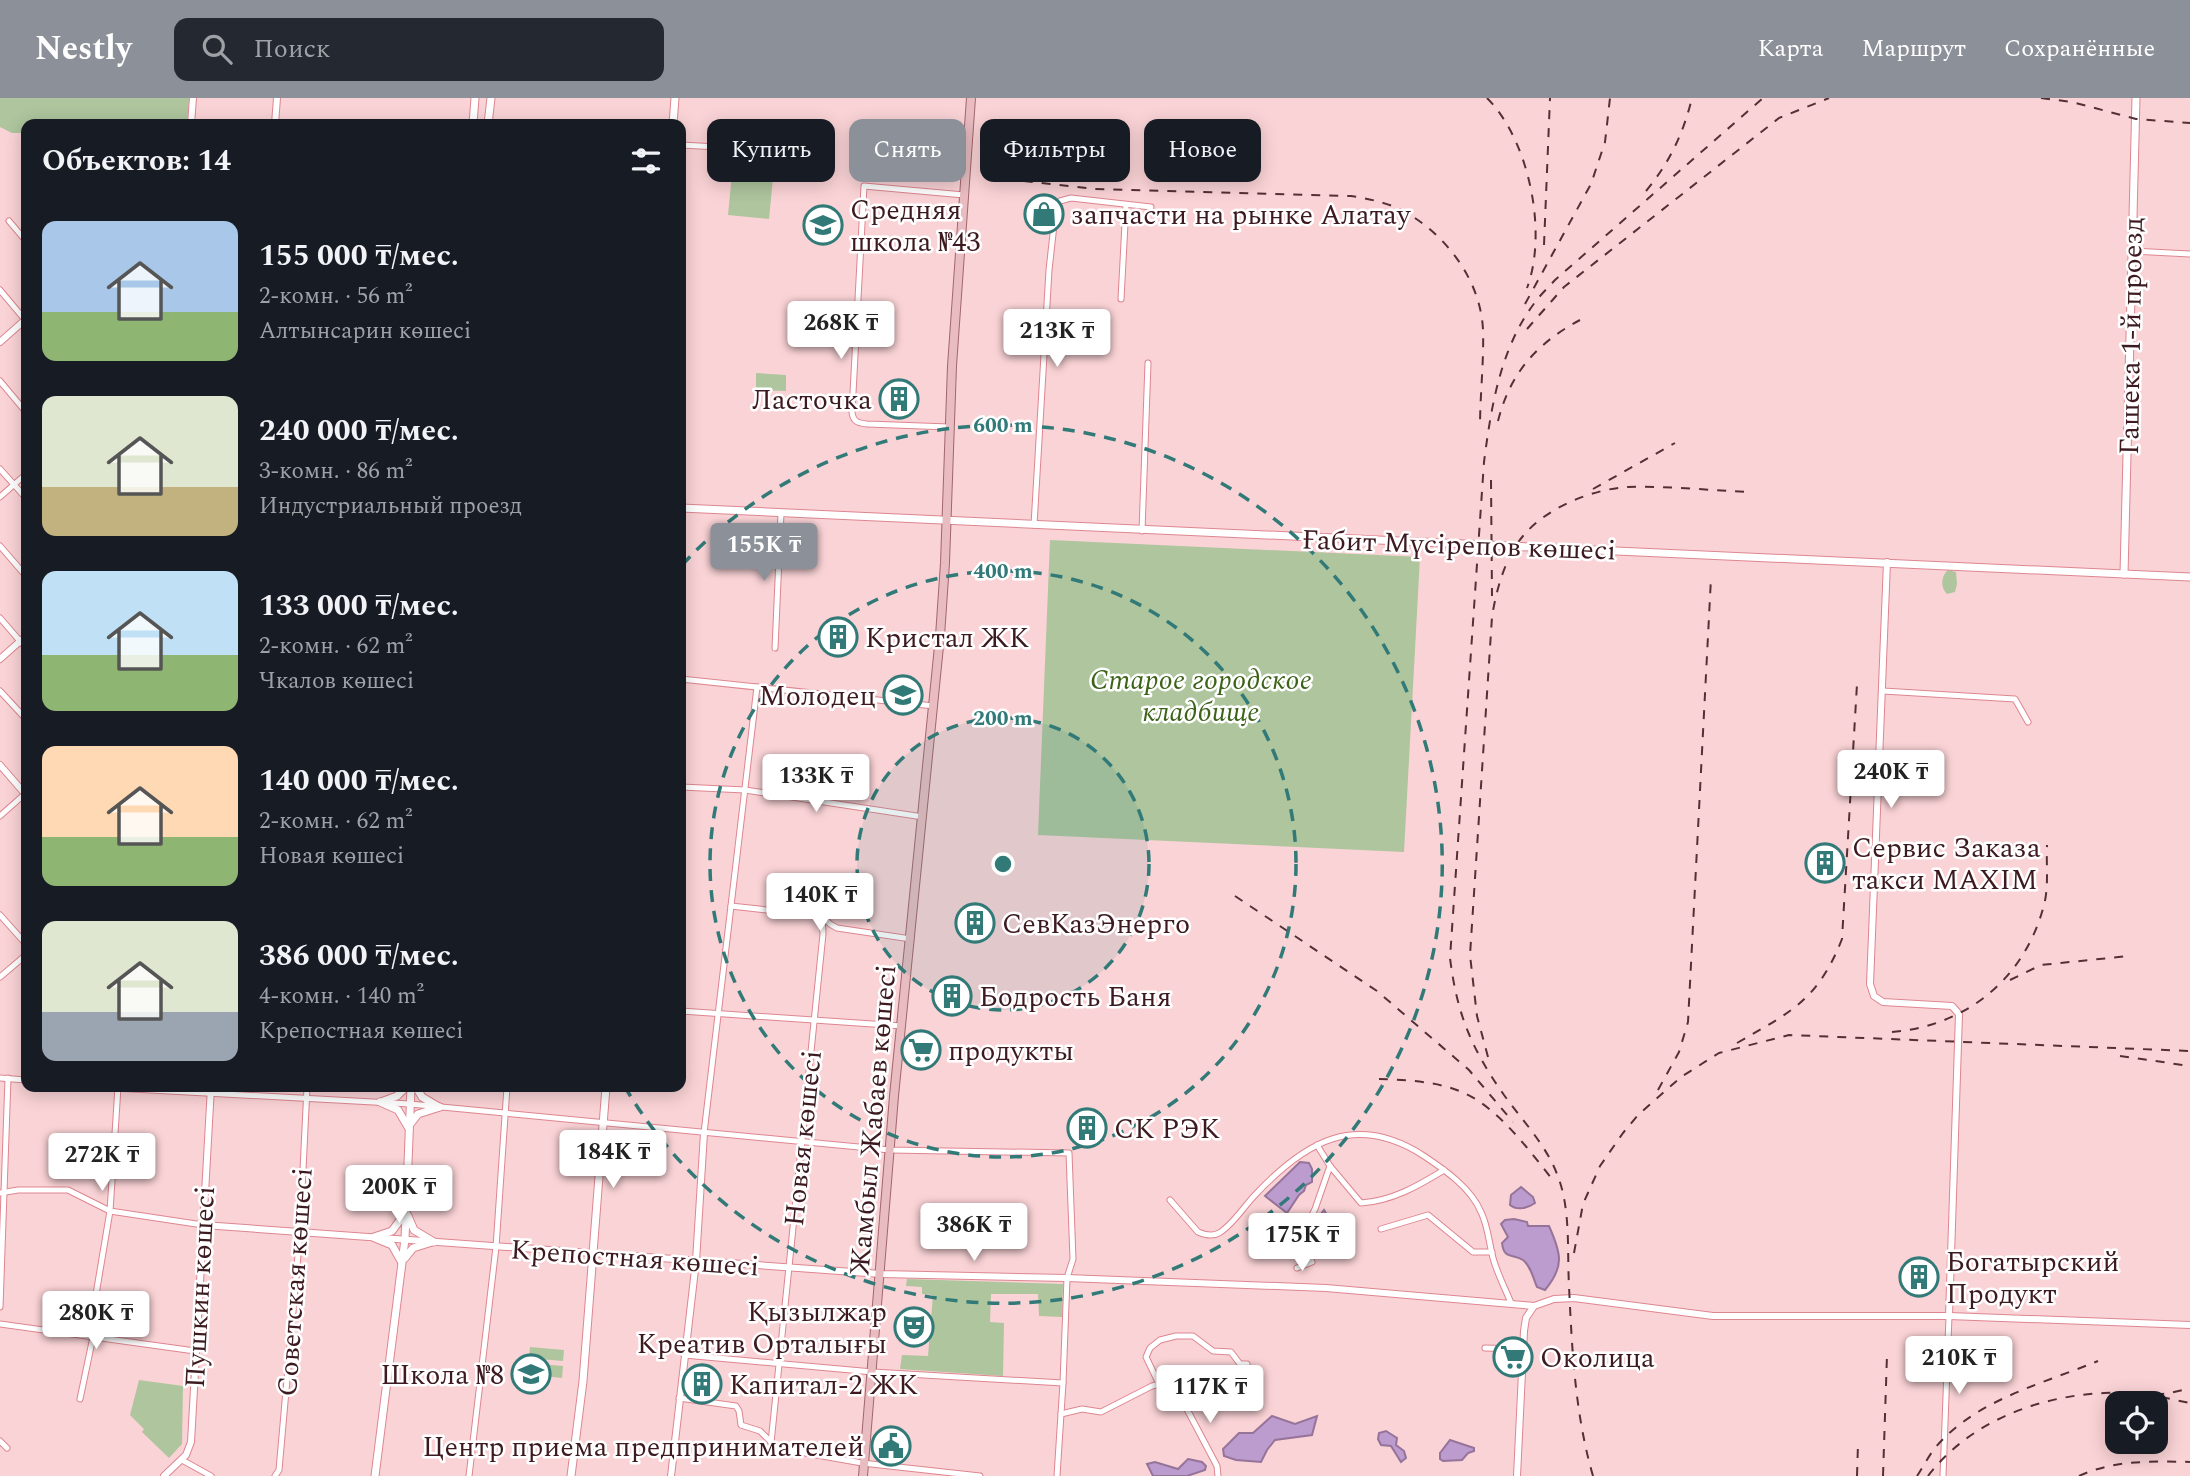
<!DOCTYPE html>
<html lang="ru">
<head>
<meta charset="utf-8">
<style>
	:root { --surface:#171b24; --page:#242831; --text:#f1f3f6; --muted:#9ea1a6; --accent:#8c9099 }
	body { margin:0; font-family:Spectral,serif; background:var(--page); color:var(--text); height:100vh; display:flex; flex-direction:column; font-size:26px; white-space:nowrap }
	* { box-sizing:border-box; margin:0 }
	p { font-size:23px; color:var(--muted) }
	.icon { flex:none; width:38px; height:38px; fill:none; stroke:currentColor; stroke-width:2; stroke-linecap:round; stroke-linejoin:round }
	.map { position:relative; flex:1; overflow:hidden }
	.drawer { position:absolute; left:21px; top:21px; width:665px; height:973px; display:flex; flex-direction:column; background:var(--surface); border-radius:14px; box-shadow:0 4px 18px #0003 }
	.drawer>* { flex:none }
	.guide { position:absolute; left:707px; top:21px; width:665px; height:63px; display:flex; gap:14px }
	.tools { position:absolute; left:2105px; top:1293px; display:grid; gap:14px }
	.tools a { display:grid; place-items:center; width:63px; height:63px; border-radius:14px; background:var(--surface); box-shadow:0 4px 18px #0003; font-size:35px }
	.price { position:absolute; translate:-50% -60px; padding:0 16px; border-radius:7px; background:#fff; color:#222; font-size:23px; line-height:46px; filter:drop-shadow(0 2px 4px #0008) }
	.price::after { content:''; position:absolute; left:50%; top:42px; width:21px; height:16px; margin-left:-10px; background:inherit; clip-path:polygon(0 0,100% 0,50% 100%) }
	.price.selected { background:var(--accent); color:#fff }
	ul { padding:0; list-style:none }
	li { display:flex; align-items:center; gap:21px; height:175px; padding:0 21px }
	li span { display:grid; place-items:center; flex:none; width:196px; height:140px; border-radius:14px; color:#555 }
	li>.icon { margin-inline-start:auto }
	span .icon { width:84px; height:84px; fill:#fffc; stroke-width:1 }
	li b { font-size:30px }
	h2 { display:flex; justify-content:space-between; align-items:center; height:84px; padding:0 21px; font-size:30px }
	.pill { padding:0 24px; border-radius:14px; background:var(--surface); box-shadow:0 4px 18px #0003; font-size:24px; line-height:63px }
	.pill.selected { background:var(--accent); color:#fff }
	header { display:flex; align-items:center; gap:42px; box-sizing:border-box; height:98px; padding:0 35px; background:var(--accent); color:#fff }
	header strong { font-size:33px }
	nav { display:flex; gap:38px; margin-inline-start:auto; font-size:24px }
	.search { width:490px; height:63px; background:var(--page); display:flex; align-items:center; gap:18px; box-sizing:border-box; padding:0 24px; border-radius:14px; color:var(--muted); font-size:26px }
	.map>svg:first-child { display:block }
	.green { fill:#aec59e }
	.water { fill:#bc9bce; stroke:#96749a; stroke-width:2 }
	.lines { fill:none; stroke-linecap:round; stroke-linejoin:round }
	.minor-casing { stroke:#de8690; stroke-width:7 }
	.tertiary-casing { stroke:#de8690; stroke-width:8 }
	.secondary-casing { stroke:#de8690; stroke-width:9 }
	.primary-casing { stroke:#a2666c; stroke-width:10 }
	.minor { stroke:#fff; stroke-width:5 }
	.tertiary { stroke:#fff; stroke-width:6 }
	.secondary { stroke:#fff; stroke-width:7 }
	.primary { stroke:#e8bcc0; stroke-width:8 }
	.rail { stroke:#533035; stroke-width:2; stroke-dasharray:9 9; stroke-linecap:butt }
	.ring { fill:none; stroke:#317a78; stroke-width:3.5; stroke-dasharray:12 9 }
	.labels { text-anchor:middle; stroke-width:5; stroke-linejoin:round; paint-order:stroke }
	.poi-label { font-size:28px; fill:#3c1a1f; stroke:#fff; text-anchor:start }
	.street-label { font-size:28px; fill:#3c1a1f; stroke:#fff }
	.park-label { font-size:28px; font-style:italic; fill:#3d6319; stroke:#fff }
	.centre { fill:#317a78; stroke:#fff; stroke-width:3.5 }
	.ring-label { font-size:21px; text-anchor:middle; font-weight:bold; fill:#317a78; stroke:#fff; stroke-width:5; stroke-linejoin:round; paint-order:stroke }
</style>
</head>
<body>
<header>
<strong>Nestly</strong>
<div class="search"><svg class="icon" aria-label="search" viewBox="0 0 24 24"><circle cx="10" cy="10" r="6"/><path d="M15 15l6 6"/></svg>Поиск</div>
<nav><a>Карта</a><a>Маршрут</a><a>Сохранённые</a></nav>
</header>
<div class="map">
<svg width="2190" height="1378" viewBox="0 0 2190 1378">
	<rect width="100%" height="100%" fill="#fad3d6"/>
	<!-- green -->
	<g class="green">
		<polygon points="0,0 189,0 187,26 26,26 26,35 12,35 0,29"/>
		<polygon points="906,37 924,37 923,70 905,69"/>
		<polygon points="732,76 773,80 769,121 728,117"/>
		<polygon points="756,275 786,277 786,293 756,292"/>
		<polygon points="1050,442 1420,459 1404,754 1038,737"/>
		<path d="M1948 472 1956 474 1957 486 1955 494 1947 496C1940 489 1941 478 1948 472Z"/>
		<polygon points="907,1181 1063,1186 1062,1219 1039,1218 1038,1196 991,1196 990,1224 1004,1225 1003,1278 900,1271 902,1257 928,1258 933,1197 922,1196 922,1189 906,1188"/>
		<polygon points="530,1249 564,1252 563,1263 529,1260"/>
		<polygon points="528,1265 563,1268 562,1280 526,1276"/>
		<polygon points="139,1282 183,1288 182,1346 169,1360 142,1334 144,1331 130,1317"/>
	</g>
	<!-- water -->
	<g class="water">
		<polygon points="1300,1064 1309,1065 1312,1071 1312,1084 1306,1087 1304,1093 1299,1097 1287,1115 1265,1098"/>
		<path d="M1521 1089 1533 1099 1535 1105C1528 1110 1517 1113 1510 1107L1511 1097Z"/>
		<polygon points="1324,1112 1336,1132 1335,1139 1341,1145 1340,1150 1326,1141 1321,1141 1320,1135 1316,1132 1317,1121"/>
		<path d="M1514 1121 1527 1124 1528 1128H1549C1561 1155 1565 1168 1545 1192L1537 1189C1533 1180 1531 1168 1523 1162 1512 1155 1504 1162 1502 1145L1508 1139 1501 1126 1505 1122Z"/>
		<polygon points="1272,1318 1295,1326 1317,1318 1312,1337 1275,1342 1267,1352 1261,1364 1236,1362 1224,1358 1223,1351 1239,1335 1253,1335"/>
		<polygon points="1386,1333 1397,1340 1396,1347 1404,1353 1406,1360 1401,1364 1391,1348 1381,1347 1378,1341 1379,1335"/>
		<polygon points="1450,1342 1474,1350 1474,1353 1468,1355 1462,1362 1443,1363 1440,1361 1440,1355"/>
		<polygon points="1188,1361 1202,1364 1206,1368 1205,1372 1187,1378 1153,1378 1147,1366 1155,1364 1178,1371"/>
	</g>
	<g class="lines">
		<!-- minor casing -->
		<g class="minor-casing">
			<g id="minor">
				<polyline points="681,47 811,54"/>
				<polyline points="9,123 26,143"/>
				<polyline points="2132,153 2190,156"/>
				<polyline points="0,192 26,223"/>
				<polyline points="1121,201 1126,107"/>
				<polyline points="0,283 26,314"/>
				<path d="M949 329 867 326C858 325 853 324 852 314L864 88 964 97"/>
				<polyline points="0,371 26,400"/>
				<polyline points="0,399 26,376"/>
				<polyline points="1034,427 1049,172 1056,109 1060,103 1071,100 1151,109"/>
				<polyline points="1142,433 1148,265"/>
				<polyline points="0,448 26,478"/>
				<polyline points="0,520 26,550"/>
				<polyline points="775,550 781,415"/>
				<polyline points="681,581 934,608"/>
				<polyline points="0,593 26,621"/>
				<polyline points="1883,593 2015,601 2028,624"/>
				<polyline points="681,689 745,692 923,719"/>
				<polyline points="0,718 26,695"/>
				<polyline points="731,808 822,818 830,826 837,830 911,841"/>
				<polyline points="0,817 26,846"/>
				<polyline points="0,879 26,857"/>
				<polyline points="681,913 902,928"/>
				<polyline points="0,980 26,982"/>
				<polyline points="96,989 410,1006 890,1052 1069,1055 1073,1161 1067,1180 1063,1285 1057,1378"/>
				<polyline points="704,1035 757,589"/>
				<path d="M1317 1047 1330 1068 1361 1105C1392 1103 1418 1088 1444 1072"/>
				<polyline points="0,1095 18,1092 68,1092 110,1113 203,1127"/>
				<path d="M1170 1102 1198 1134C1205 1137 1212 1139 1219 1135 1233 1127 1244 1108 1256 1096 1306 1043 1356 1014 1424 1058 1445 1072 1471 1090 1481 1114 1488 1128 1489 1145 1493 1160 1497 1175 1505 1190 1511 1205"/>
				<polyline points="1381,1131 1428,1117 1473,1154 1492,1154"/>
				<polyline points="1297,1170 1312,1164 1300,1141 1315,1111 1330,1068"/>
				<polyline points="0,1209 8,980"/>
				<polyline points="0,1226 195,1253"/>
				<polyline points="89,1238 110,1113 118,989"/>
				<polyline points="1485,1250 1522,1251"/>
				<polyline points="684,1257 873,1274 1063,1285"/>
				<polyline points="1159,1286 1146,1259 1150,1250 1160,1242 1176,1238 1193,1238 1213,1253 1231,1254 1240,1266 1247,1266"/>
				<polyline points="679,1300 736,1308 739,1313 741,1327 760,1333 777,1350 862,1365 980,1378"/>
				<polyline points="80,1301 93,1239"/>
				<polyline points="1061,1316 1082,1311 1101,1314 1152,1288 1172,1283 1217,1368 1218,1378"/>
				<polyline points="0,1343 7,1350"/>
				<polyline points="771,1345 823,836 822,818"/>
				<polyline points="182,1362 211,1378"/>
				<polyline points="275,1378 279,1372 300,1134 307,989"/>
				<polyline points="469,1378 496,1149 507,989"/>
				<polyline points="1943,1378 1949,1218"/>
			</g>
		</g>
		<!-- tertiary casing -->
		<g class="tertiary-casing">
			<g id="tertiary">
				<polyline points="191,26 193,0"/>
				<polyline points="275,26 277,0"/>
				<polyline points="0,244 26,221"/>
				<polyline points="1887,464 1870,886 1874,898 1883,904 1952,908 1959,916 1949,1218"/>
				<polyline points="0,561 26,538"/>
				<polyline points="0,667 26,697"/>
				<polyline points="203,1127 881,1176 1067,1180 1326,1190 1534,1208"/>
				<polyline points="164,1378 186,1357 191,1344 211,989"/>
				<polyline points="671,1378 696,1163 704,1035"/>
				<polyline points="1517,1378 1524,1233 1526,1220 1534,1208 1554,1201 1574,1200 1713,1218 1949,1218 2190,1227"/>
			</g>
		</g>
		<!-- secondary casing -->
		<g class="secondary-casing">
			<g id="secondary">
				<polyline points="473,26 475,0"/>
				<polyline points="488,26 491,0"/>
				<polyline points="673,26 675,0"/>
				<path d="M681 410C1184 436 1687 454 2190 479"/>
				<polyline points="2124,476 2136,0"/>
				<polyline points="416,989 422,999 439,1009"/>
				<polyline points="380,1004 398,1012 408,1029"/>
				<polyline points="381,1004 397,998 406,989"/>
				<polyline points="411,1025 418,1016 440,1009"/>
				<polyline points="408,1118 414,1132 434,1144"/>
				<polyline points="374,1139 392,1133 403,1118"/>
				<polyline points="375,1140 392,1147 401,1163"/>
				<polyline points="405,1160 413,1150 432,1144"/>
				<polyline points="375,1378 405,1141 411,989"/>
				<polyline points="571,1378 583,1283 606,989"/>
			</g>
		</g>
		<!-- primary casing -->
		<g class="primary-casing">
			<polyline id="primary" points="863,1378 894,998 940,538 945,465 952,268 971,0"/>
		</g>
		<!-- minor -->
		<use href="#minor" class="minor"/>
		<!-- tertiary -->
		<use href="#tertiary" class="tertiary"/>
		<!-- secondary -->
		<use href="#secondary" class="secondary"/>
		<!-- primary -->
		<use href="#primary" class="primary"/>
		<!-- rail -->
		<g class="rail">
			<path d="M1487 0C1529 42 1548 134 1527 190"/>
			<polyline points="2041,0 2072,4 2136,21 2190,25"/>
			<path d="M988 79 1095 91 1351 98C1370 101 1390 105 1407 115 1448 139 1481 184 1483 232 1484 264 1480 297 1480 329"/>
			<path d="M1646 93C1670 64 1683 36 1692 0"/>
			<polyline points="1544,147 1550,0"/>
			<polyline points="1525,206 1591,86 1605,44 1610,0"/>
			<polyline points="1527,231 1564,189 1779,20 1829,0"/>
			<path d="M1498 323C1510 275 1537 245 1580 222"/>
			<polyline points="1491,382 1492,498"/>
			<polyline points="1593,391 1675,345"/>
			<polyline points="1235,798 1377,893 1469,972 1513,1024"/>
			<polyline points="2010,882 2041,867 2129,858"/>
			<path d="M1892 934C1967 928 2025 880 2044 807 2049 788 2046 767 2047 747"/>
			<path d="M1737 945C1791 914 1818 902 1842 841L1857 586"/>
			<polyline points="2120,958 2190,968"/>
			<path d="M1488 959 1477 918 1470 857 1492 519C1496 493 1505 459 1523 438 1546 410 1592 391 1628 389 1667 388 1708 392 1747 394"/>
			<path d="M1379 981C1406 982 1438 983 1464 995 1498 1010 1529 1052 1552 1081"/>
			<polyline points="1658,992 1679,954 1688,924 1711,480"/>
			<polyline points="1574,1155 1583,1106 1600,1068 1623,1035 1638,1017 1681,979 1719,955 1789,937 2190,953"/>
			<polyline points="2161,1299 2190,1305"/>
			<path d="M1593 1378C1575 1316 1572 1252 1569 1188 1567 1152 1571 1110 1557 1076 1546 1047 1522 1022 1504 997 1471 950 1457 916 1450 860L1484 364C1491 310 1500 252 1533 207 1539 198 1548 190 1555 182L1763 0"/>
			<polyline points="1857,1378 1858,1346"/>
			<polyline points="1883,1378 1887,1257"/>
			<path d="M1917 1378C1923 1369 1928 1359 1935 1350 1975 1302 2042 1286 2098 1263"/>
			<path d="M1928 1378C1969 1324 2038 1298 2104 1295 2119 1294 2133 1297 2147 1297 2162 1297 2176 1294 2190 1290"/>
			<path d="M2079 1378C2113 1362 2153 1363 2190 1364"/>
		</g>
	</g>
	<!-- distance rings -->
	<circle cx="1003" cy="766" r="146" fill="#317a78" fill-opacity=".12"/>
	<g class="ring">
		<circle cx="1003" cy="766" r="146"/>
		<circle cx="1003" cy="766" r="293"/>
		<path d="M682 467A439 439 0 1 1 625 989"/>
	</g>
	<!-- icons -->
	<defs>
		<g id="shop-ring" transform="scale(2.0125)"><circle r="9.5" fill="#fff" stroke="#317a78" stroke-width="1.5"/><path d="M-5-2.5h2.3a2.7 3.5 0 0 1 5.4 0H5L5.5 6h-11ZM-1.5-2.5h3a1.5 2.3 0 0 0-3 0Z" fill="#317a78"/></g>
		<g id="school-ring" transform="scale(2.0125)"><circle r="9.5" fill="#fff" stroke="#317a78" stroke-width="1.5"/><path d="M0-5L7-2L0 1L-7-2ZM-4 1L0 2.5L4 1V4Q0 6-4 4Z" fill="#317a78"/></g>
		<g id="building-ring" transform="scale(2.0125)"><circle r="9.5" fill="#fff" stroke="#317a78" stroke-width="1.5"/><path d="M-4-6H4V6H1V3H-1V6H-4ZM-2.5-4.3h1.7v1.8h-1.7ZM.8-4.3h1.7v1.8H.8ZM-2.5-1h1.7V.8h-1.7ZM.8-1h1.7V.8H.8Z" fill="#317a78"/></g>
		<g id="supermarket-ring" transform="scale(2.0125)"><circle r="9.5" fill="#fff" stroke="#317a78" stroke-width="1.5"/><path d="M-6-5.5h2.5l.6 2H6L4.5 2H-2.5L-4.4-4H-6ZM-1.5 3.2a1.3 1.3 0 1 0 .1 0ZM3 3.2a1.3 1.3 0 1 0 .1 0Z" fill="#317a78"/></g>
		<g id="theatre-ring" transform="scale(2.0125)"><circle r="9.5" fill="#fff" stroke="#317a78" stroke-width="1.5"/><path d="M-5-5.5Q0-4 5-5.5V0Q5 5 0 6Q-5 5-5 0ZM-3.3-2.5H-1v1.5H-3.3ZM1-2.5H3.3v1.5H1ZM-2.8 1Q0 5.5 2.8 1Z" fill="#317a78"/></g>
		<g id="civic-ring" transform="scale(2.0125)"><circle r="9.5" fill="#fff" stroke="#317a78" stroke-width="1.5"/><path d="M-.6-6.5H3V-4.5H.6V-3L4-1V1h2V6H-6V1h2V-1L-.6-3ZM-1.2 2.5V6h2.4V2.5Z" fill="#317a78"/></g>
	</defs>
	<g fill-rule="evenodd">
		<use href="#shop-ring" x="1044" y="116"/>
		<use href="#school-ring" x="823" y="127"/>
		<use href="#building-ring" x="899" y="301"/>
		<use href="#building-ring" x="838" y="539"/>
		<use href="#school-ring" x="903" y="597"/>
		<use href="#building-ring" x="1825" y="765"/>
		<use href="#building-ring" x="975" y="825"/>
		<use href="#building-ring" x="952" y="898"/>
		<use href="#supermarket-ring" x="921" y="952"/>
		<use href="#building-ring" x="1087" y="1030"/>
		<use href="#building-ring" x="1919" y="1179"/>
		<use href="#theatre-ring" x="914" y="1229"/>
		<use href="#supermarket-ring" x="1513" y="1259"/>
		<use href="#school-ring" x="531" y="1276"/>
		<use href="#building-ring" x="702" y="1286"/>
		<use href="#civic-ring" x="891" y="1348"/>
	</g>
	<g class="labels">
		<!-- poi labels -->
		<g class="poi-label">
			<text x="850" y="121">Средняя<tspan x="850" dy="32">школа №43</tspan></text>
			<text x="1071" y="126">запчасти на рынке Алатау</text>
			<text x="872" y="311" text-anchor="end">Ласточка</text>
			<text x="865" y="549">Кристал ЖК</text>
			<text x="876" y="607" text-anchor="end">Молодец</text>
			<text x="1852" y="759">Сервис Заказа<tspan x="1852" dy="32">такси MAXIM</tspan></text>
			<text x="1002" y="835">СевКазЭнерго</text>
			<text x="979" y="908">Бодрость Баня</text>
			<text x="948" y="962">продукты</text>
			<text x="1114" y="1040">СК РЭК</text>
			<text x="1946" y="1173">Богатырский<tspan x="1946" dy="32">Продукт</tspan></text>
			<text x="887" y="1223" text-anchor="end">Қызылжар<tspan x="887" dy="32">Креатив Орталығы</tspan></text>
			<text x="1540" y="1269">Околица</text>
			<text x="504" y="1286" text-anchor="end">Школа №8</text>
			<text x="729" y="1296">Капитал-2 ЖК</text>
			<text x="864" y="1358" text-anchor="end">Центр приема предпринимателей</text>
		</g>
		<!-- street labels -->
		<g class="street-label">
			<text transform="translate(2130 238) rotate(-89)" y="10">Гашека 1-й проезд</text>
			<text transform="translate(1459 446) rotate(2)" y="10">Ғабит Мүсірепов көшесі</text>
			<text transform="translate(872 1022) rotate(-85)" y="10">Жамбыл Жабаев көшесі</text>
			<text transform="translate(802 1040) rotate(-84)" y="10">Новая көшесі</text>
			<text transform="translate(635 1159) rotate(4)" y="10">Крепостная көшесі</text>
			<text transform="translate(294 1184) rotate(-86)" y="10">Советская көшесі</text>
			<text transform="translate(199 1189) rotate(-87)" y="10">Пушкин көшесі</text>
		</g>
		<!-- park labels -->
		<g class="park-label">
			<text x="1201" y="591">Старое городское<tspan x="1201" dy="32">кладбище</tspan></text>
		</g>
	</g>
	<circle cx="1003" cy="766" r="10" class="centre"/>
	<g class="ring-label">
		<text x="1003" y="334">600 m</text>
		<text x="1003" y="480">400 m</text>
		<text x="1003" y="627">200 m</text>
	</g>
</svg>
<div class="tools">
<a><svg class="icon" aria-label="locate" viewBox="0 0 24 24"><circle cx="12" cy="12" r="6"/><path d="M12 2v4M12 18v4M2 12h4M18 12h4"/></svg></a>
</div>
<b class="price" style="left:841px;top:263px">268K ₸</b>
<b class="price" style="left:1057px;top:271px">213K ₸</b>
<b class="price selected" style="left:764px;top:485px">155K ₸</b>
<b class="price" style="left:1891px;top:712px">240K ₸</b>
<b class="price" style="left:816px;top:716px">133K ₸</b>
<b class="price" style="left:820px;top:835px">140K ₸</b>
<b class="price" style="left:613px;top:1092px">184K ₸</b>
<b class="price" style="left:102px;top:1095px">272K ₸</b>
<b class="price" style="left:399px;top:1127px">200K ₸</b>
<b class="price" style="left:974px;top:1165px">386K ₸</b>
<b class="price" style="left:1302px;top:1175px">175K ₸</b>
<b class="price" style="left:96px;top:1253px">280K ₸</b>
<b class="price" style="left:1959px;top:1298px">210K ₸</b>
<b class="price" style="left:1210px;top:1327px">117K ₸</b>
<div class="guide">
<a class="pill">Купить</a>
<a class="pill selected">Снять</a>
<a class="pill">Фильтры</a>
<a class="pill">Новое</a>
</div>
<section class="drawer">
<h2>Объектов: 14<svg class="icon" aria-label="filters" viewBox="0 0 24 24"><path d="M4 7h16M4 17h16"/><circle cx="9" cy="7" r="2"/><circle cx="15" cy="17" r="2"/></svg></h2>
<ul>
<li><span style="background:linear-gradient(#a9c7e8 65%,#8fb573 0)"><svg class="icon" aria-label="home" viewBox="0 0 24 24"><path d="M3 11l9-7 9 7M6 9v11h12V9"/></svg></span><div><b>155 000 ₸/мес.</b><p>2-комн. · 56 m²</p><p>Алтынсарин көшесі</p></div></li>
<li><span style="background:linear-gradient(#dfe7d0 65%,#c2b280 0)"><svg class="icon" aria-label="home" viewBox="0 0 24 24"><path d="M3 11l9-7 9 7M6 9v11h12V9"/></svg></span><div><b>240 000 ₸/мес.</b><p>3-комн. · 86 m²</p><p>Индустриальный проезд</p></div></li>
<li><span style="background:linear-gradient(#bfe0f5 60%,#8fb573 0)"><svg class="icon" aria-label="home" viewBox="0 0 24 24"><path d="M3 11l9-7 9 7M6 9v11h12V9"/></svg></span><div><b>133 000 ₸/мес.</b><p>2-комн. · 62 m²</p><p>Чкалов көшесі</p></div></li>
<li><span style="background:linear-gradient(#ffd9b3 65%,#8fb573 0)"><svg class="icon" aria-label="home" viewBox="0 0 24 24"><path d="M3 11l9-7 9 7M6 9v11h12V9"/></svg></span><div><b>140 000 ₸/мес.</b><p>2-комн. · 62 m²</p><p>Новая көшесі</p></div></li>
<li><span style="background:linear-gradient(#dfe7d0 65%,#9aa5b1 0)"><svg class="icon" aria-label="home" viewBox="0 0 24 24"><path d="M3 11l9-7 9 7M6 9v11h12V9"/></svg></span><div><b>386 000 ₸/мес.</b><p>4-комн. · 140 m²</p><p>Крепостная көшесі</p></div></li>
</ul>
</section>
</div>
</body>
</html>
